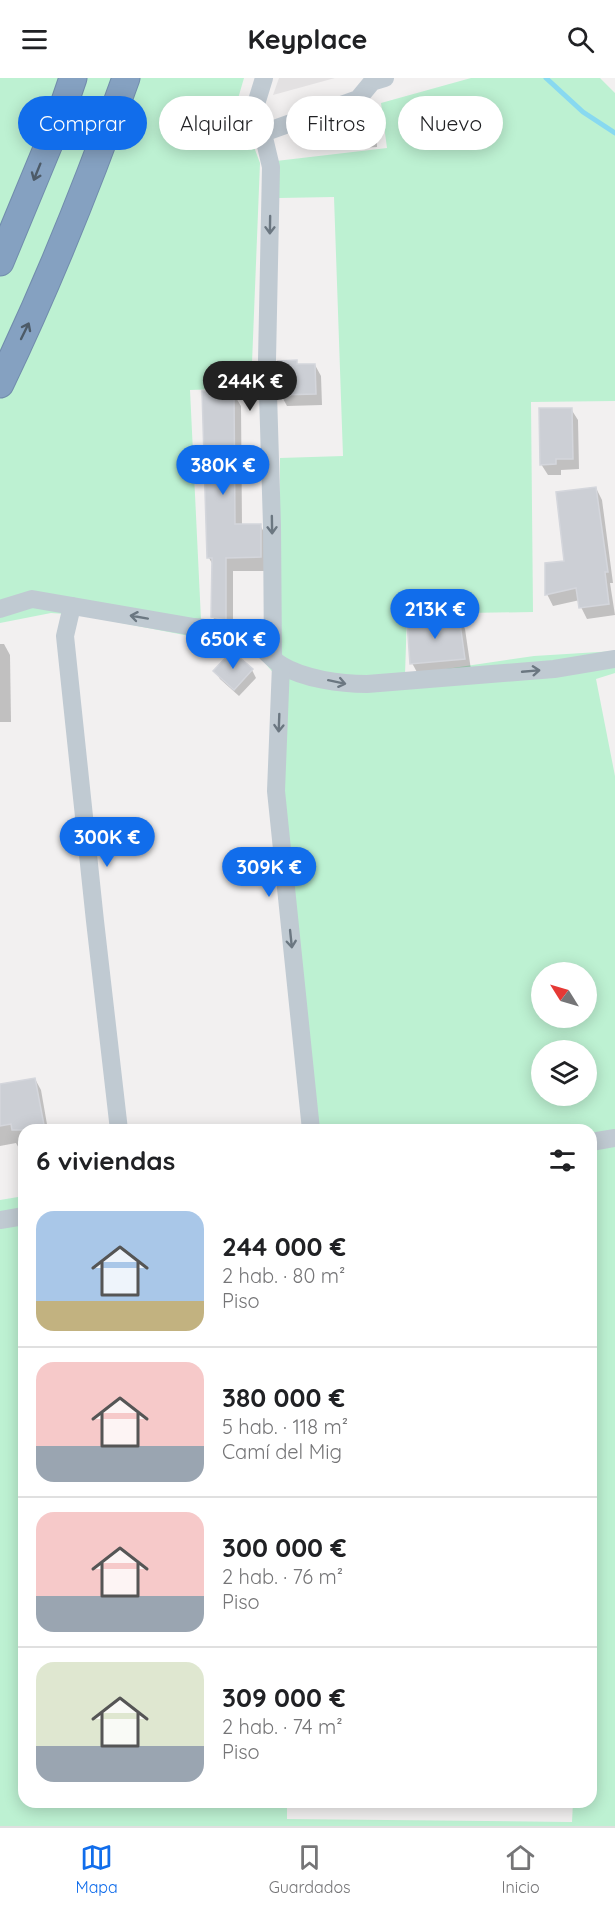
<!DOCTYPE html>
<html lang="es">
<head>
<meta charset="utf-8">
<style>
	:root { --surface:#fff; --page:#f2f2f2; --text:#202124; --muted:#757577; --line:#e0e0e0; --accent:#116deb }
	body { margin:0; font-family:Quicksand,sans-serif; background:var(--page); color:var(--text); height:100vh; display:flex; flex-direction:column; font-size:22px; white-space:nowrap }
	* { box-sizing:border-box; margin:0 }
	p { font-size:20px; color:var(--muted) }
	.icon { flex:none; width:33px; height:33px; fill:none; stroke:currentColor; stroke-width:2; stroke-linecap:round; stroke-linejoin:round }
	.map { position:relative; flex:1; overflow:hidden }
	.side { position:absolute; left:18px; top:1046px; width:579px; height:684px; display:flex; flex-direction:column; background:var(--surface); border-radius:18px; box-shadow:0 3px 15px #0003 }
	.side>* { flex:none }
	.guide { position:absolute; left:18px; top:18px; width:579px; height:54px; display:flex; gap:12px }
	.needle { width:39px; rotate:307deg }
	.buttons { position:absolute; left:531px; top:884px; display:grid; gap:12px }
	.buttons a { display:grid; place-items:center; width:66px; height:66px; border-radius:50%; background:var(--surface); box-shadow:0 3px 15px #0003; font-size:30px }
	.price { position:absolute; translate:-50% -51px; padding:0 14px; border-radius:21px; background:var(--accent); color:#fff; font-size:20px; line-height:39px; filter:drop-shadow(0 2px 3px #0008) }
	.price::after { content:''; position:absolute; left:50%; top:36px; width:18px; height:14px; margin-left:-9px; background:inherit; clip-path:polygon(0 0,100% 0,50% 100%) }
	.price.current { background:#222; color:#fff }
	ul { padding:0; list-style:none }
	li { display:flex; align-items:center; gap:18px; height:150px; padding:0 18px }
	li+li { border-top:2px solid var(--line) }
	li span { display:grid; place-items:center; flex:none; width:168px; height:120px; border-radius:18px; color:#555 }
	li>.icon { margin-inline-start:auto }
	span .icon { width:72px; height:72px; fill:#fffc; stroke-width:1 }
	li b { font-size:26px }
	h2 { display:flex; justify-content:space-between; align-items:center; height:72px; padding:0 18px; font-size:26px }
	.chip { padding:0 21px; border-radius:27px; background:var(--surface); box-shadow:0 3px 15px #0003; font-size:21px; line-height:54px }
	.chip.current { background:var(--accent); color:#fff }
	header { display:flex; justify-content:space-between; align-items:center; height:78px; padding:0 18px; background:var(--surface); font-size:27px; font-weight:700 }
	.tab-bar { display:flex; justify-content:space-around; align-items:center; height:84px; border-top:2px solid var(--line); background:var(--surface); font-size:16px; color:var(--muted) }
	.tab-bar a { display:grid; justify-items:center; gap:3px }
	.tab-bar .current { color:var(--accent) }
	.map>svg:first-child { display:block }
	.education { fill:#e3e1e2 }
	.green { fill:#bdf1d2; fill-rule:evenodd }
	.shadow { fill:#0003 }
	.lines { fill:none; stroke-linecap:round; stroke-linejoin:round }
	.stream { stroke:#88d9f0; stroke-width:5 }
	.building { fill:#cccfd5; stroke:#d4d6dc; stroke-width:1.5 }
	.highway-casing { stroke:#718cac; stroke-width:29 }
	.minor { stroke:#c0cad2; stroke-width:18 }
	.highway { stroke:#85a1c1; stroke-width:27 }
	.oneway { stroke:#4d5b68 }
	.oneway2 { stroke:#6b7781 }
</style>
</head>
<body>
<header><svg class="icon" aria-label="menu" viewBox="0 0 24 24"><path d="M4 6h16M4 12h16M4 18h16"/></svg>Keyplace<svg class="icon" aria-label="search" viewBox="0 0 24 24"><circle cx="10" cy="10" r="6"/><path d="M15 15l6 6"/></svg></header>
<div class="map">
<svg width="615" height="1748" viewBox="0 0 615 1748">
	<rect width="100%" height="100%" fill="#f2f0f0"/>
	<!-- education -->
	<polygon class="education" points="279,0 335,0 273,17"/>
	<!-- green -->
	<path class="green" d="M0 0H244L237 24 260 85 251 310 190 312 201 542 279 565 280 380 343 378 334 119 279 120 276 83 387 70 381 25 471 0H600L615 15V323L531 324 533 534 407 536 405 597 534 578 615 573V595L596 601 615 698V1748H0V1122L24 1118V1724H287V1741L572 1744 573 1724H591V1052L306 1051 276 598 252 570 80 537 51 535 0 545ZM542 894H586V939H542ZM542 972H586V1017H542Z"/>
	<!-- shadow -->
	<g class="shadow">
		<polygon points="372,28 376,35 377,69 343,71 339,63"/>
		<polygon points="296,284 299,288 315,287 321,298 322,327 287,328 281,317"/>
		<polygon points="233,315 241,328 242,448 260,447 268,461 268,493 233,493 233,555 221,553 213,539 213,487 209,480"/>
		<polygon points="571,331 578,342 579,391 561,392 561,397 548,397 541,386"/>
		<polygon points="596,410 602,422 613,505 610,505 615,537 587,541 581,529 580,522 553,528 547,516 566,484"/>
		<polygon points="459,539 465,551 471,592 418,596 412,585"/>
		<polygon points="0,566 4,566 10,577 11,644 0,644"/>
		<polygon points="252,592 256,600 239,618 220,601 215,593"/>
		<polygon points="35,1001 41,1012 48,1052 24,1052 24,1075 22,1076 16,1065 0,1068 0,1008"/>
	</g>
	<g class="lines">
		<!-- stream -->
		<polyline class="stream" points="546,0 583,34 615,55"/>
	</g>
	<!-- building -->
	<g class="building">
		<polygon points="372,27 374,62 337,64 336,41"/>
		<polygon points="297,282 297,286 315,286 316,316 279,317 278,283"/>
		<polygon points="202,313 234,313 235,446 261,446 261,479 226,480 226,542 211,539 212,480 207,480"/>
		<polygon points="539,330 572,330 573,381 556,381 556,386 540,387"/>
		<polygon points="596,409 608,494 605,494 609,526 579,530 576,510 545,517 545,485 564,483 556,414"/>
		<polygon points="459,538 465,581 410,586 407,544"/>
		<polygon points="232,573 253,591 234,612 213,593"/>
		<polygon points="35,1000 45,1052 12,1052 11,1046 0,1048 0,1006"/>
	</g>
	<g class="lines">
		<!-- highway casing -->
		<g class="highway-casing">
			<g id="highway">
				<polyline points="0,184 58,44 73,0"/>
				<path d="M0 306C48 206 89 104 126 0"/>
			</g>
		</g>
		<!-- minor -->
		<g class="minor">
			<polyline points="264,0 256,26 271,89 267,282 272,448 273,580"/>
			<polyline points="263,55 358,21 372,4 385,0"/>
			<polyline points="72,528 65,558 95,843 119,1052"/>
			<path d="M0 531 32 521 194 549C213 550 235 554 252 563 263 569 271 581 281 587 304 601 341 606 367 606L554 591 615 581"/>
			<polyline points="281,587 276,713 311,1052"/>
			<polyline points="591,1064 615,1060"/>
			<polyline points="0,1142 24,1138"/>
		</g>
		<!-- highway -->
		<use href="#highway" class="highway"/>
	</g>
	<!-- one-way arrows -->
	<defs><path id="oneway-shaft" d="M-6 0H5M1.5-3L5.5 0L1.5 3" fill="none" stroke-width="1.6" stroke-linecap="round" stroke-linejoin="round" transform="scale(1.5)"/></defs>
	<g class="oneway">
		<use href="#oneway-shaft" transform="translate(37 94) rotate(112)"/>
		<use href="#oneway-shaft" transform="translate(25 253) rotate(-64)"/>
	</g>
	<g class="oneway2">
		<use href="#oneway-shaft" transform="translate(270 147) rotate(91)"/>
		<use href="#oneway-shaft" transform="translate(272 447) rotate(89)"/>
		<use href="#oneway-shaft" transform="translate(139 539) rotate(-170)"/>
		<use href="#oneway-shaft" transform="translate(531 593) rotate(-5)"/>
		<use href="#oneway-shaft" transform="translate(337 604) rotate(12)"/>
		<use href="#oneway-shaft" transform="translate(279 645) rotate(92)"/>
		<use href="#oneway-shaft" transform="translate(291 861) rotate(84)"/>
	</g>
</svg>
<div class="buttons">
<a><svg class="needle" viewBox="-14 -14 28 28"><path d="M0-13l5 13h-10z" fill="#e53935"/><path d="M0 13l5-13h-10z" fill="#757577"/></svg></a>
<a><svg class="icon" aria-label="layers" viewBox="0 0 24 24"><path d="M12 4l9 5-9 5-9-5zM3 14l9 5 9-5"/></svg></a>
</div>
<b class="price current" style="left:250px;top:334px">244K €</b>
<b class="price" style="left:223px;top:418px">380K €</b>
<b class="price" style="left:435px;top:562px">213K €</b>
<b class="price" style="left:233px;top:592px">650K €</b>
<b class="price" style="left:107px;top:790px">300K €</b>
<b class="price" style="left:269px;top:820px">309K €</b>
<div class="guide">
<a class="chip current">Comprar</a>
<a class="chip">Alquilar</a>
<a class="chip">Filtros</a>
<a class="chip">Nuevo</a>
</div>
<section class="side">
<h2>6 viviendas<svg class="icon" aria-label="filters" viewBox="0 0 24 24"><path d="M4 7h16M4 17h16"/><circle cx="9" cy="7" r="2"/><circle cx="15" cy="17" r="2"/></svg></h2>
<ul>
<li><span style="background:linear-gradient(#a9c7e8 75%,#c2b280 0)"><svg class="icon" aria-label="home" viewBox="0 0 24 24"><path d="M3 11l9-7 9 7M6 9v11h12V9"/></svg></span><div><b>244 000 €</b><p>2 hab. · 80 m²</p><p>Piso</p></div></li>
<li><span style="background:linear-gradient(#f6c9c9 70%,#9aa5b1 0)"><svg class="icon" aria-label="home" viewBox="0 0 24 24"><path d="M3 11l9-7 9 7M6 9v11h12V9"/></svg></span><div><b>380 000 €</b><p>5 hab. · 118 m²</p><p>Camí del Mig</p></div></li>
<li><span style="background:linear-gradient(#f6c9c9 70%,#9aa5b1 0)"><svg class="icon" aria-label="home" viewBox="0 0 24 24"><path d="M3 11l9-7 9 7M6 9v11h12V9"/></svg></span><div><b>300 000 €</b><p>2 hab. · 76 m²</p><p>Piso</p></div></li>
<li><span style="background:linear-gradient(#dfe7d0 70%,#9aa5b1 0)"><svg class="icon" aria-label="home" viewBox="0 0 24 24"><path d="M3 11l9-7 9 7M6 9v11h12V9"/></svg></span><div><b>309 000 €</b><p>2 hab. · 74 m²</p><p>Piso</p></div></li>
</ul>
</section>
</div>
<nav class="tab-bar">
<a class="current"><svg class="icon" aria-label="map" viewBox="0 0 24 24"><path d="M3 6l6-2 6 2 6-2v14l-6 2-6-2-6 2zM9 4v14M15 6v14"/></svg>Mapa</a>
<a><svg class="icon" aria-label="saved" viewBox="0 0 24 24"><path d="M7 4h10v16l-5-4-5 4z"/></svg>Guardados</a>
<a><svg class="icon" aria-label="home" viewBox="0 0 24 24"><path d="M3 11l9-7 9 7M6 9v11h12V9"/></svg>Inicio</a>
</nav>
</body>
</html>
